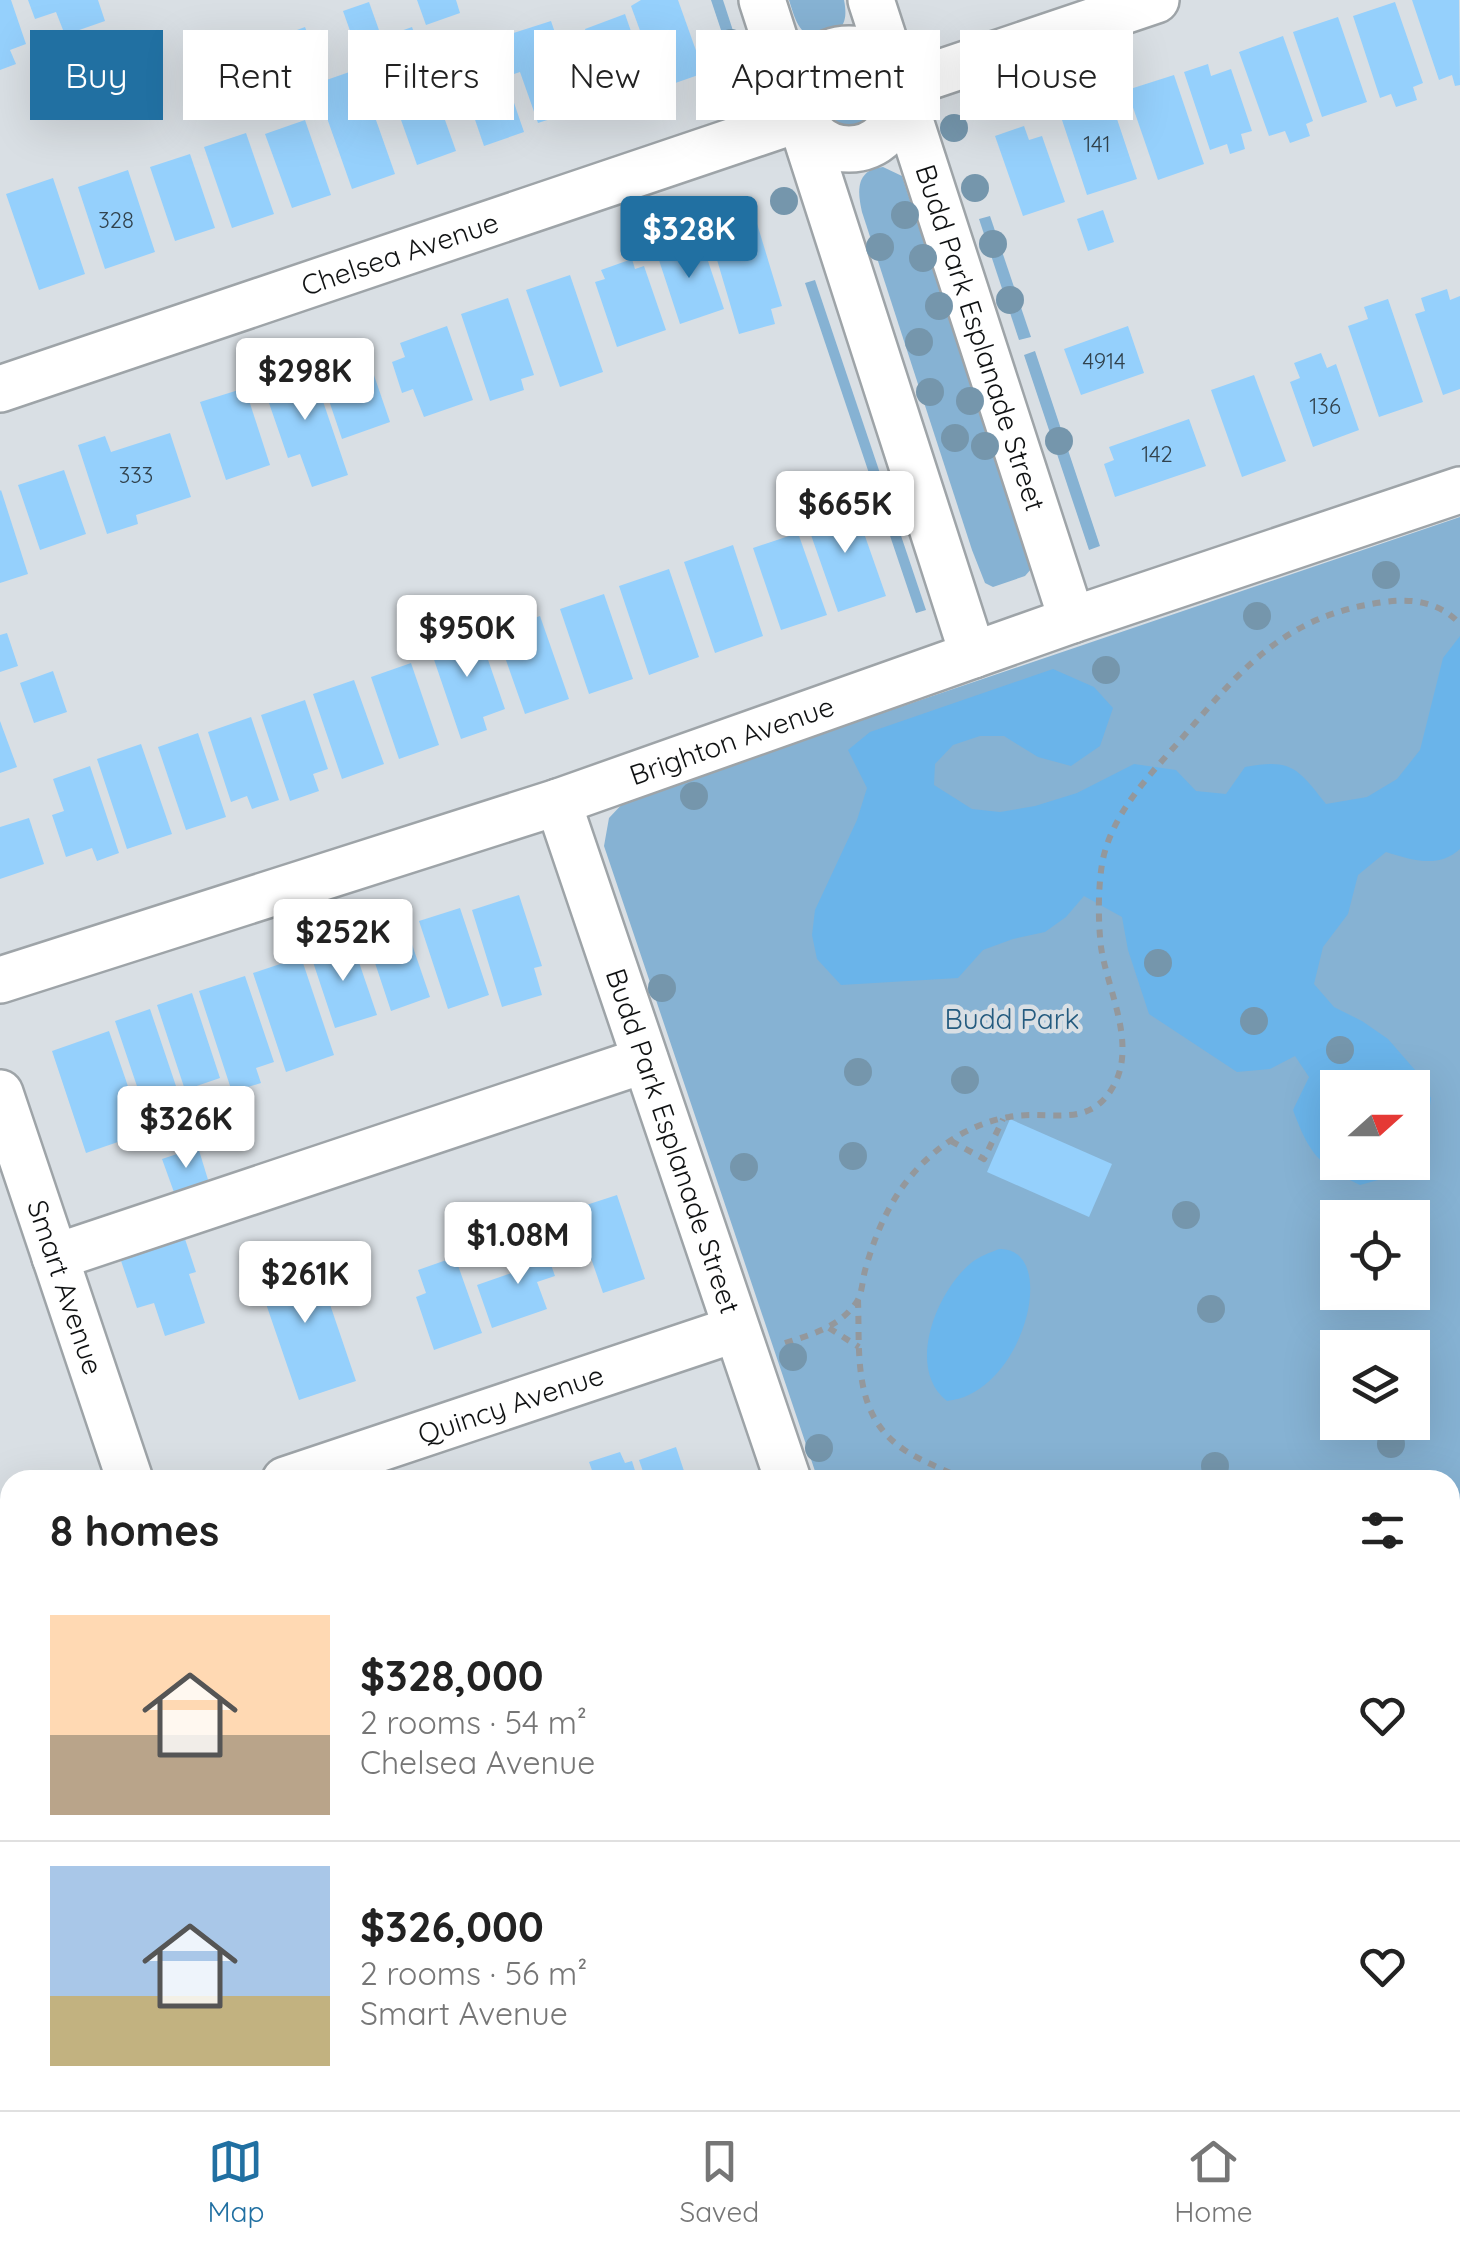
<!DOCTYPE html>
<html lang="en">
<head>
<meta charset="utf-8">
<style>
	:root { --surface:#fff; --page:#f2f2f2; --text:#222; --muted:#767676; --line:#e0e0e0; --accent:#2170a2 }
	body { margin:0; font-family:Quicksand,sans-serif; background:var(--page); color:var(--text); height:100vh; display:flex; flex-direction:column; font-size:38px; white-space:nowrap }
	* { box-sizing:border-box; margin:0 }
	p { font-size:32px; color:var(--muted) }
	.icon { flex:none; width:55px; height:55px; fill:none; stroke:currentColor; stroke-width:2; stroke-linecap:round; stroke-linejoin:round }
	.map { position:relative; flex:1; overflow:hidden }
	.sheet { position:absolute; left:0px; top:1470px; width:1460px; height:640px; display:flex; flex-direction:column; background:var(--surface); border-radius:30px 30px 0 0; box-shadow:0 10px 40px #0002 }
	.sheet>* { flex:none }
	.hud { position:absolute; left:30px; top:30px; width:1400px; height:90px; display:flex; gap:20px }
	.needle { width:65px; rotate:69deg }
	.fabs { position:absolute; left:1320px; top:1070px; display:grid; gap:20px }
	.fabs a { display:grid; place-items:center; width:110px; height:110px; border-radius:0px; background:var(--surface); box-shadow:0 10px 40px #0002; font-size:50px }
	.price { position:absolute; translate:-50% -85px; padding:0 22px; border-radius:10px; background:#fff; color:#222; font-size:32px; line-height:65px; filter:drop-shadow(0 2px 5px #0008) }
	.price::after { content:''; position:absolute; left:50%; top:60px; width:30px; height:22px; margin-left:-15px; background:inherit; clip-path:polygon(0 0,100% 0,50% 100%) }
	.price.selected { background:var(--accent); color:#fff }
	ul { padding:0; list-style:none }
	li { display:flex; align-items:center; gap:30px; height:250px; padding:0 50px }
	li+li { border-top:2px solid var(--line) }
	li span { display:grid; place-items:center; flex:none; width:280px; height:200px; border-radius:0px; color:#555 }
	li>.icon { margin-inline-start:auto }
	span .icon { width:120px; height:120px; fill:#fffc; stroke-width:1 }
	li b { font-size:42px }
	h2 { display:flex; justify-content:space-between; align-items:center; height:120px; padding:0 50px; font-size:42px }
	.tag { padding:0 35px; border-radius:0px; background:var(--surface); box-shadow:0 10px 40px #0002; font-size:35px; line-height:90px }
	.tag.selected { background:var(--accent); color:#fff }
	.dock { display:flex; justify-content:space-around; align-items:center; height:140px; border-top:2px solid var(--line); background:var(--surface); font-size:28px; color:var(--muted) }
	.dock a { display:grid; justify-items:center; gap:5px }
	.dock .selected { color:var(--accent) }
	.map>svg:first-child { display:block }
	.green { fill:#86b2d3; fill-rule:evenodd }
	.forest { fill:#6ab4ea }
	.water { fill:#6bb6ec }
	.building { fill:#95d0fc }
	.lines { fill:none; stroke-linecap:round; stroke-linejoin:round }
	.minor-casing { stroke:#9ea4a8; stroke-width:50 }
	.path { stroke:#94989c; stroke-width:6; stroke-dasharray:8 8; stroke-linecap:butt }
	.minor { stroke:#fff; stroke-width:45 }
	.tree { fill:#7596ac }
	.labels { text-anchor:middle; stroke-width:9; stroke-linejoin:round; paint-order:stroke }
	.number-label { font-size:22px; fill:#31424d }
	.street-label { font-size:28px; fill:#101213; stroke:#d9dfe4 }
	.park-label { font-size:28px; fill:#245b7f; stroke:#d9dfe4 }
</style>
</head>
<body>
<div class="map">
<svg width="1460" height="2110" viewBox="0 0 1460 2110">
	<rect width="100%" height="100%" fill="#d9dfe4"/>
	<!-- green -->
	<g class="green">
		<polygon points="711,0 723,0 753,92 743,96"/>
		<path d="M789 0H844C848 20 844 29 827 39 800 40 796 22 789 0Z"/>
		<circle cx="851" cy="102" r="24"/>
		<path d="M883 167 902 176 1032 568 1025 576 993 587 985 583 972 550 862 212C857 190 856 170 883 167Z"/>
		<polygon points="990,216 1031,337 1019,340 979,219"/>
		<polygon points="815,280 926,610 916,613 805,283"/>
		<polygon points="1035,351 1100,546 1089,550 1024,355"/>
		<path d="M1460 517V2110H1031L1027 2100H1450V1480H818L604 846 609 818 626 800ZM1338 1088H1412V1162H1338ZM1338 1218H1412V1292H1338ZM1338 1348H1412V1422H1338Z"/>
	</g>
	<!-- forest -->
	<path class="forest" d="M1460 636V849C1438 869 1412 860 1386 852L1358 875 1348 914 1323 947 1314 984 1334 1007 1362 1021 1388 1039 1415 1070 1431 1098 1427 1127 1413 1152 1412 1088H1338V1162L1402 1163 1389 1177 1360 1185C1318 1165 1309 1153 1293 1110L1309 1077 1295 1056 1270 1069 1237 1072 1149 1014 1128 950 1122 917 1084 896 1066 917 1045 932 1013 939 983 950 958 978 841 985 817 959 812 935 815 910 857 820 867 788 848 750 870 732 1053 669 1094 687 1113 708 1100 746 1071 766 1038 757 1004 736H980L953 745 935 764 934 785 972 809 1000 812 1035 806 1077 793 1134 764 1176 770 1196 791 1226 794 1245 767C1291 758 1298 768 1326 804L1367 797 1397 779 1420 750 1443 658Z"/>
	<!-- water -->
	<path class="water" d="M999 1249C1061 1247 1024 1394 947 1401 905 1368 937 1291 971 1263 980 1256 989 1253 999 1249Z"/>
	<!-- building -->
	<g class="building">
		<polygon points="0,0 11,0 26,44 10,50 16,64 0,70"/>
		<polygon points="28,0 98,0 105,21 65,35 56,12 35,19"/>
		<polygon points="417,0 456,0 460,13 426,25"/>
		<polygon points="641,0 678,0 704,73 661,88 631,6"/>
		<polygon points="1412,0 1459,0 1460,85 1455,86 1452,75 1439,80"/>
		<polygon points="369,2 380,33 354,42 343,11"/>
		<polygon points="1395,2 1423,83 1413,87 1417,100 1396,107 1391,94 1380,98 1353,16"/>
		<polygon points="625,14 652,92 612,106 585,29"/>
		<polygon points="1338,17 1367,102 1322,117 1293,32"/>
		<polygon points="551,21 581,109 538,123 520,72 511,75 498,38"/>
		<polygon points="305,27 318,61 294,70 281,36"/>
		<polygon points="412,27 456,151 417,165 373,41"/>
		<polygon points="1283,36 1313,121 1306,124 1310,136 1290,143 1285,131 1269,136 1239,52"/>
		<polygon points="496,50 524,132 484,146 456,64"/>
		<polygon points="1208,64 1211,76 1231,69 1252,131 1241,134 1245,149 1230,154 1227,144 1210,150 1184,72"/>
		<polygon points="358,69 395,174 352,189 315,84"/>
		<polygon points="1174,75 1204,164 1158,180 1127,90"/>
		<polygon points="1108,92 1137,179 1087,195 1058,108"/>
		<polygon points="305,120 331,195 292,208 265,134"/>
		<polygon points="1024,126 1029,140 1042,136 1065,202 1023,216 995,136"/>
		<polygon points="246,133 274,214 232,228 204,147"/>
		<polygon points="190,154 215,228 175,241 150,167"/>
		<polygon points="128,170 155,252 105,269 78,187"/>
		<polygon points="53,178 85,274 39,290 6,194"/>
		<polygon points="1103,210 1114,242 1088,251 1077,219"/>
		<polygon points="755,217 782,306 771,309 775,324 739,334 712,243 723,240 720,228"/>
		<polygon points="682,239 686,252 703,246 724,309 680,324 655,248"/>
		<polygon points="632,259 635,269 644,266 666,330 617,347 595,282 605,279 601,270"/>
		<polygon points="570,275 603,372 560,387 526,290"/>
		<polygon points="1447,289 1450,300 1460,296 1460,389 1443,395 1415,314 1425,311 1421,298"/>
		<polygon points="508,298 534,375 521,379 524,390 490,401 461,314"/>
		<polygon points="1388,299 1423,402 1379,417 1348,326 1368,319 1364,307"/>
		<polygon points="447,326 473,400 424,417 413,389 402,393 392,362 405,357 400,343"/>
		<polygon points="1128,326 1144,373 1081,395 1064,349"/>
		<polygon points="365,349 390,422 342,439 317,365"/>
		<polygon points="1321,353 1327,368 1336,364 1359,430 1313,447 1290,382 1300,378 1294,363"/>
		<polygon points="310,363 348,475 312,487 300,454 288,458 261,380"/>
		<polygon points="1254,375 1286,461 1242,477 1211,390"/>
		<polygon points="245,388 270,465 226,480 200,402"/>
		<polygon points="1189,419 1206,466 1115,497 1104,464 1114,460 1109,447"/>
		<polygon points="170,433 191,497 136,515 138,524 107,534 78,445 105,436 111,452"/>
		<polygon points="64,470 86,534 40,550 18,485"/>
		<polygon points="1,490 28,574 0,583 0,491"/>
		<polygon points="852,499 886,596 838,612 804,515"/>
		<polygon points="798,533 827,615 781,630 753,548"/>
		<polygon points="733,545 763,636 715,653 684,562"/>
		<polygon points="669,569 699,657 649,675 619,586"/>
		<polygon points="604,594 633,679 589,694 560,609"/>
		<polygon points="540,616 569,699 525,714 496,632"/>
		<polygon points="476,625 505,709 483,717 487,730 461,739 428,642"/>
		<polygon points="7,633 18,666 0,672 0,635"/>
		<polygon points="411,663 439,745 399,759 371,677"/>
		<polygon points="53,671 67,712 34,723 20,683"/>
		<polygon points="354,680 384,764 342,779 313,694"/>
		<polygon points="305,700 328,769 313,774 319,791 290,801 261,715"/>
		<polygon points="251,717 279,800 252,809 247,796 231,802 208,732"/>
		<polygon points="0,721 17,767 0,773"/>
		<polygon points="198,733 226,817 186,830 158,747"/>
		<polygon points="141,744 172,834 127,849 97,759"/>
		<polygon points="90,766 119,853 97,861 92,848 66,857 52,815 64,811 53,779"/>
		<polygon points="29,818 44,864 0,879 0,827"/>
		<polygon points="519,895 542,966 534,968 542,995 502,1007 472,910"/>
		<polygon points="460,908 489,995 448,1009 419,921"/>
		<polygon points="405,924 430,997 391,1011 366,936"/>
		<polygon points="351,939 377,1015 335,1028 310,953"/>
		<polygon points="301,957 334,1055 286,1072 253,973"/>
		<polygon points="245,976 274,1062 256,1068 261,1083 232,1092 199,991"/>
		<polygon points="192,993 220,1078 185,1090 157,1005"/>
		<polygon points="150,1009 178,1092 143,1104 115,1021"/>
		<polygon points="109,1031 144,1133 86,1153 52,1051"/>
		<polygon points="1010,1119 1112,1164 1089,1217 987,1172"/>
		<polygon points="198,1147 209,1183 175,1195 162,1159"/>
		<polygon points="617,1195 645,1279 603,1293 574,1209"/>
		<polygon points="182,1230 196,1272 189,1274 205,1323 165,1336 154,1303 137,1308 118,1252"/>
		<polygon points="542,1239 555,1276 537,1282 547,1309 492,1328 477,1285 520,1270 512,1249"/>
		<polygon points="294,1242 307,1280 320,1275 356,1381 299,1400 263,1295 274,1291 262,1254"/>
		<polygon points="455,1257 482,1333 434,1350 416,1297 426,1293 418,1270"/>
		<polygon points="676,1447 687,1480 646,1480 639,1460"/>
		<polygon points="620,1452 625,1463 632,1461 638,1480 587,1480 586,1475 593,1473 589,1462"/>
		<polygon points="10,1639 10,1723 9,1723 0,1695 0,1642"/>
		<polygon points="10,1982 10,2043 9,2043 0,2016 0,1985"/>
		<polygon points="0,2039 10,2066 10,2077 0,2080"/>
		<polygon points="415,2100 467,2100 471,2110 416,2110"/>
		<polygon points="576,2100 618,2100 622,2110 579,2110"/>
		<polygon points="634,2100 660,2100 663,2110 637,2110"/>
	</g>
	<g class="lines">
		<!-- minor casing -->
		<g class="minor-casing">
			<g id="minor">
				<polyline points="762,0 973,655"/>
				<path id="s1" d="M871 0 1072 620"/>
				<circle cx="849" cy="99" r="50"/>
				<polyline points="898,87 1156,0"/>
				<path id="s2" d="M0 389 802 118"/>
				<path id="s3" d="M558 802 788 1480"/>
				<path id="s4" d="M0 980 558 802 1072 620 1460 490"/>
				<path id="s5" d="M0 1093 130 1480"/>
				<polyline points="55,1257 645,1060"/>
				<path id="s6" d="M285 1480 736 1329"/>
				<polyline points="0,1575 10,1571"/>
				<polyline points="0,1869 10,1865"/>
				<polyline points="341,2100 344,2110"/>
				<polyline points="996,2100 999,2110"/>
				<polyline points="152,2110 181,2100"/>
			</g>
		</g>
		<!-- path -->
		<g class="path">
			<polyline points="951,1141 984,1159 1003,1119"/>
			<path d="M858 1300C860 1354 852 1414 903 1449 922 1462 944 1469 965 1480"/>
			<polyline points="829,1328 859,1347"/>
			<path d="M785 1343C812 1334 838 1328 856 1303 863 1293 862 1279 866 1267 879 1222 898 1183 935 1152 955 1135 983 1121 1009 1117 1050 1109 1092 1132 1116 1081 1135 1040 1107 988 1101 947 1098 920 1098 890 1102 864 1111 813 1151 774 1183 737 1243 667 1286 615 1384 602 1412 598 1440 602 1460 624"/>
			<polyline points="1115,2100 1120,2110"/>
		</g>
		<!-- minor -->
		<use href="#minor" class="minor"/>
	</g>
	<!-- trees -->
	<g class="tree">
		<circle cx="731" cy="43" r="14"/>
		<circle cx="954" cy="128" r="14"/>
		<circle cx="975" cy="188" r="14"/>
		<circle cx="784" cy="201" r="14"/>
		<circle cx="905" cy="215" r="14"/>
		<circle cx="993" cy="244" r="14"/>
		<circle cx="880" cy="247" r="14"/>
		<circle cx="923" cy="258" r="14"/>
		<circle cx="1010" cy="300" r="14"/>
		<circle cx="939" cy="306" r="14"/>
		<circle cx="919" cy="342" r="14"/>
		<circle cx="930" cy="392" r="14"/>
		<circle cx="970" cy="401" r="14"/>
		<circle cx="955" cy="438" r="14"/>
		<circle cx="1059" cy="441" r="14"/>
		<circle cx="985" cy="446" r="14"/>
		<circle cx="1386" cy="575" r="14"/>
		<circle cx="1257" cy="616" r="14"/>
		<circle cx="1106" cy="670" r="14"/>
		<circle cx="694" cy="796" r="14"/>
		<circle cx="1158" cy="963" r="14"/>
		<circle cx="662" cy="988" r="14"/>
		<circle cx="1254" cy="1021" r="14"/>
		<circle cx="1340" cy="1050" r="14"/>
		<circle cx="858" cy="1072" r="14"/>
		<circle cx="965" cy="1080" r="14"/>
		<circle cx="853" cy="1156" r="14"/>
		<circle cx="744" cy="1167" r="14"/>
		<circle cx="1186" cy="1215" r="14"/>
		<circle cx="1211" cy="1309" r="14"/>
		<circle cx="793" cy="1357" r="14"/>
		<circle cx="1391" cy="1444" r="14"/>
		<circle cx="819" cy="1448" r="14"/>
		<circle cx="1215" cy="1466" r="14"/>
	</g>
	<g class="labels">
		<!-- number labels -->
		<g class="number-label">
			<text x="1097" y="152">141</text>
			<text x="116" y="228">328</text>
			<text x="1104" y="369">4914</text>
			<text x="1325" y="414">136</text>
			<text x="1157" y="462">142</text>
			<text x="136" y="483">333</text>
		</g>
		<!-- street labels -->
		<g class="street-label">
			<text dy="10" stroke="none"><textPath href="#s2" startOffset="422">Chelsea Avenue</textPath></text>
			<text dy="10" stroke="none"><textPath href="#s1" startOffset="355">Budd Park Esplanade Street</textPath></text>
			<text dy="10" stroke="none"><textPath href="#s4" startOffset="770">Brighton Avenue</textPath></text>
			<text dy="10" stroke="none"><textPath href="#s3" startOffset="358">Budd Park Esplanade Street</textPath></text>
			<text dy="10" stroke="none"><textPath href="#s5" startOffset="205">Smart Avenue</textPath></text>
			<text dy="10" stroke="none"><textPath href="#s6" startOffset="238">Quincy Avenue</textPath></text>
		</g>
		<!-- park labels -->
		<g class="park-label">
			<text x="1012" y="1029">Budd Park</text>
		</g>
	</g>
</svg>
<div class="fabs">
<a><svg class="needle" viewBox="-14 -14 28 28"><path d="M0-13l5 13h-10z" fill="#e53935"/><path d="M0 13l5-13h-10z" fill="#767676"/></svg></a>
<a><svg class="icon" aria-label="locate" viewBox="0 0 24 24"><circle cx="12" cy="12" r="6"/><path d="M12 2v4M12 18v4M2 12h4M18 12h4"/></svg></a>
<a><svg class="icon" aria-label="layers" viewBox="0 0 24 24"><path d="M12 4l9 5-9 5-9-5zM3 14l9 5 9-5"/></svg></a>
</div>
<b class="price selected" style="left:689px;top:281px">$328K</b>
<b class="price" style="left:305px;top:423px">$298K</b>
<b class="price" style="left:845px;top:556px">$665K</b>
<b class="price" style="left:467px;top:680px">$950K</b>
<b class="price" style="left:343px;top:984px">$252K</b>
<b class="price" style="left:186px;top:1171px">$326K</b>
<b class="price" style="left:518px;top:1287px">$1.08M</b>
<b class="price" style="left:305px;top:1326px">$261K</b>
<div class="hud">
<a class="tag selected">Buy</a>
<a class="tag">Rent</a>
<a class="tag">Filters</a>
<a class="tag">New</a>
<a class="tag">Apartment</a>
<a class="tag">House</a>
</div>
<section class="sheet">
<h2>8 homes<svg class="icon" aria-label="filters" viewBox="0 0 24 24"><path d="M4 7h16M4 17h16"/><circle cx="9" cy="7" r="2"/><circle cx="15" cy="17" r="2"/></svg></h2>
<ul>
<li><span style="background:linear-gradient(#ffd9b3 60%,#b9a48a 0)"><svg class="icon" aria-label="home" viewBox="0 0 24 24"><path d="M3 11l9-7 9 7M6 9v11h12V9"/></svg></span><div><b>$328,000</b><p>2 rooms · 54 m²</p><p>Chelsea Avenue</p></div><svg class="icon" aria-label="heart" viewBox="0 0 24 24"><path d="M12 20l-8-8c-3-5 5-10 8-4 3-6 11-1 8 4z"/></svg></li>
<li><span style="background:linear-gradient(#a9c7e8 65%,#c2b280 0)"><svg class="icon" aria-label="home" viewBox="0 0 24 24"><path d="M3 11l9-7 9 7M6 9v11h12V9"/></svg></span><div><b>$326,000</b><p>2 rooms · 56 m²</p><p>Smart Avenue</p></div><svg class="icon" aria-label="heart" viewBox="0 0 24 24"><path d="M12 20l-8-8c-3-5 5-10 8-4 3-6 11-1 8 4z"/></svg></li>
</ul>
</section>
</div>
<nav class="dock">
<a class="selected"><svg class="icon" aria-label="map" viewBox="0 0 24 24"><path d="M3 6l6-2 6 2 6-2v14l-6 2-6-2-6 2zM9 4v14M15 6v14"/></svg>Map</a>
<a><svg class="icon" aria-label="saved" viewBox="0 0 24 24"><path d="M7 4h10v16l-5-4-5 4z"/></svg>Saved</a>
<a><svg class="icon" aria-label="home" viewBox="0 0 24 24"><path d="M3 11l9-7 9 7M6 9v11h12V9"/></svg>Home</a>
</nav>
</body>
</html>
